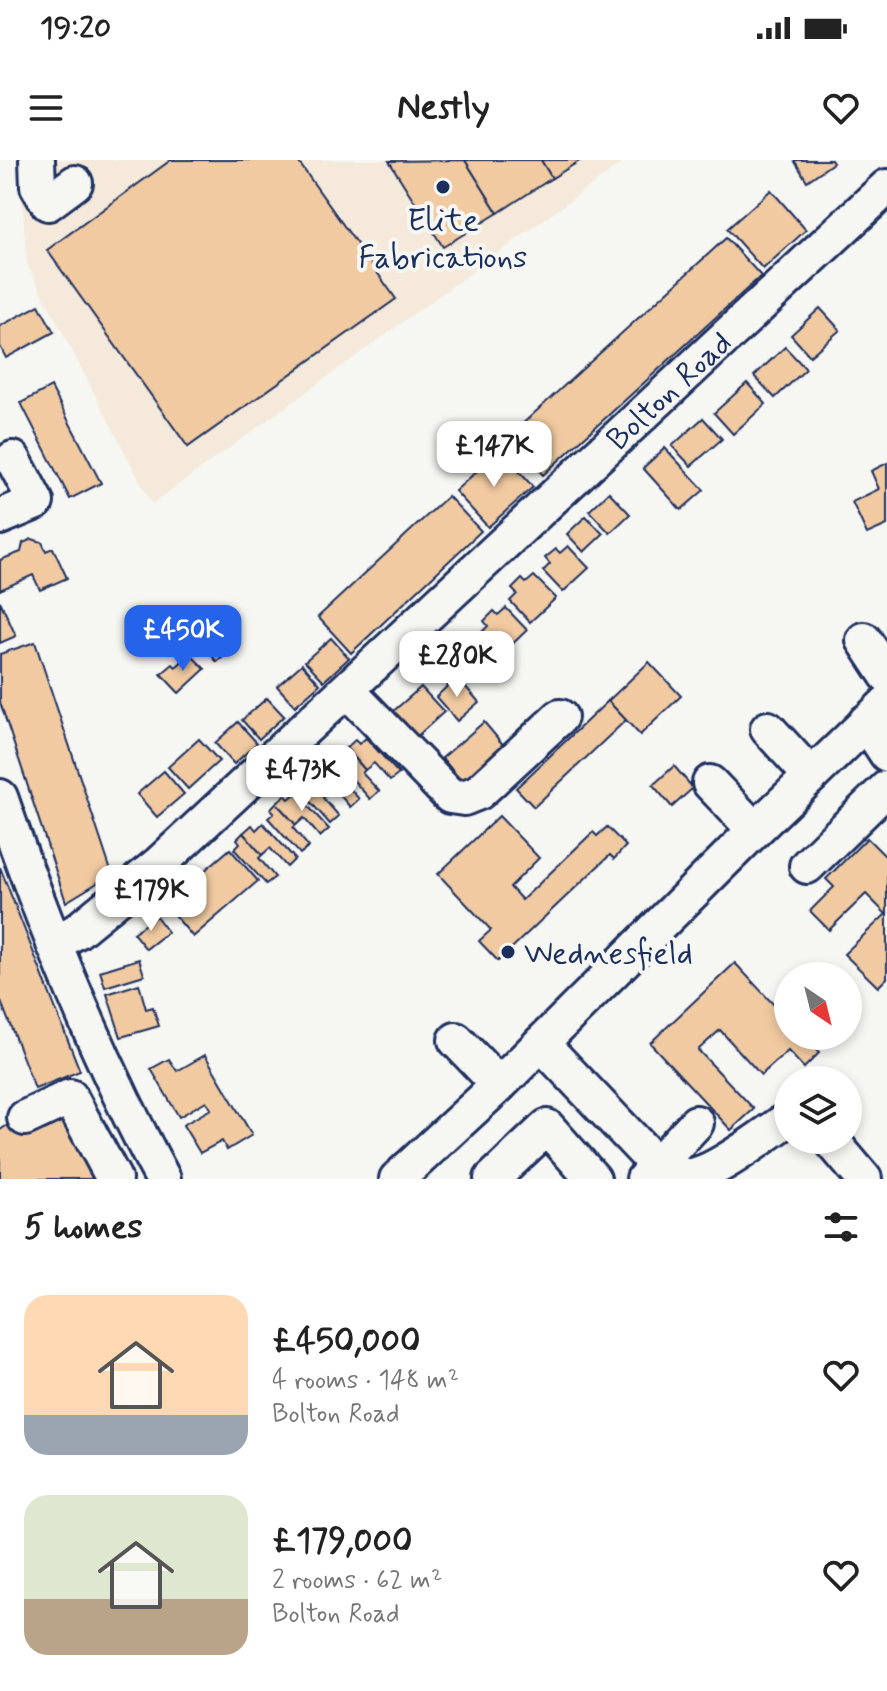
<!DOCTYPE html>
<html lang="en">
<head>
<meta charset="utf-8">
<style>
	:root { --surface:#fff; --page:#f6f6f6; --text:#222; --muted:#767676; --accent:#2563eb }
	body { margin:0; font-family:Mynerve,sans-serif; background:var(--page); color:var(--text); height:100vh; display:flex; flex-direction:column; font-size:30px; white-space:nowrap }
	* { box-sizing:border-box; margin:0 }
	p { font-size:26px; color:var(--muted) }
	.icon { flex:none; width:44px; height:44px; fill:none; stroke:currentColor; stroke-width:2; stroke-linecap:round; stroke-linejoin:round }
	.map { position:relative; height:1019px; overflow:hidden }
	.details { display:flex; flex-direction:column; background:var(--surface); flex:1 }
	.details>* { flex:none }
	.needle { width:52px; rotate:145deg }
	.fabs { position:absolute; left:774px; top:802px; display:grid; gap:16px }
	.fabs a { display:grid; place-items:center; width:88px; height:88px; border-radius:50%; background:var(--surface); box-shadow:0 4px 12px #0003; font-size:40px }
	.price { position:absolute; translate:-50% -68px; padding:0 18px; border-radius:16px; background:#fff; color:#222; font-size:26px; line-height:52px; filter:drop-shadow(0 2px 4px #0008) }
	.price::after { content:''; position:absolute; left:50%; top:48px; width:24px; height:18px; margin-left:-12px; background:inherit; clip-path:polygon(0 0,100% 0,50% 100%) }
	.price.current { background:var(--accent); color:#fff }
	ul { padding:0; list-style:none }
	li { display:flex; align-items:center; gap:24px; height:200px; padding:0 24px }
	li span { display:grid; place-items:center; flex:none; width:224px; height:160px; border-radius:24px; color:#555 }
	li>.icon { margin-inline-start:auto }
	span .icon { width:96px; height:96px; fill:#fffc; stroke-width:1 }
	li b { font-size:34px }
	h2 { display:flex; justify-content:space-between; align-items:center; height:96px; padding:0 24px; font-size:34px }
	.status { display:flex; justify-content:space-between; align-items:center; height:56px; padding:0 40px; background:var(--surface); direction:ltr }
	.status svg { height:22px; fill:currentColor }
	header { display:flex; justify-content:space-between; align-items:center; height:104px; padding:0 24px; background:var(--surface); font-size:36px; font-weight:700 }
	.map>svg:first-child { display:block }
	.built { fill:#f4e9da }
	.building { fill:#f1caa1; stroke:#1b2f5e; stroke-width:2 }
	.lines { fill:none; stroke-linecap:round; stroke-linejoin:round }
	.minor-casing { stroke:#1b2f5e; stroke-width:40 }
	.minor { stroke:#f6f6f2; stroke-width:34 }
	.poi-dot { fill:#1b2f5e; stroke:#f6f6f2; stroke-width:3 }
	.labels { text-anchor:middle; stroke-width:8; stroke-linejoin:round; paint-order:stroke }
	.poi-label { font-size:32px; fill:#1b2f5e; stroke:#f6f6f2 }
	.street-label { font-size:32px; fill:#1b2f5e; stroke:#f6f6f2 }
</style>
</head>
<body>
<div class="status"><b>19:20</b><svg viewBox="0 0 49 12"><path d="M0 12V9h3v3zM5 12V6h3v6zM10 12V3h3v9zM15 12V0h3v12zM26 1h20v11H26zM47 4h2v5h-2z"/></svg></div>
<header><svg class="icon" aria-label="menu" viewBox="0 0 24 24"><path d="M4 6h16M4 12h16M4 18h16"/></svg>Nestly<svg class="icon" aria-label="heart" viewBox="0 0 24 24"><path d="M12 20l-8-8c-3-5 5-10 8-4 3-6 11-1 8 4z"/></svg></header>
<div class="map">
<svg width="887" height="1019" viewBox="0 0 887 1019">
	<rect width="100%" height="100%" fill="#f6f6f2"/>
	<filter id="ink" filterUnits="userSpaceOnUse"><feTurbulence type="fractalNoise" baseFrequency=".0125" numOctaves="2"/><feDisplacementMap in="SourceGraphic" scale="16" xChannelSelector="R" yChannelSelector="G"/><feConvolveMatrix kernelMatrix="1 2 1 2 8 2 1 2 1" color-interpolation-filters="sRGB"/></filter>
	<g filter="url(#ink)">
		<!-- built -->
		<polygon class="built" points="19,0 626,0 152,344 27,104"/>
		<!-- building -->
		<g class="building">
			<polygon points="171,0 297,0 396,139 188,287 47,90"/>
			<polygon points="465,0 498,53 443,87 389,1"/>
			<polygon points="465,0 541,0 552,18 498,53"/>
			<polygon points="541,0 581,0 552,18"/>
			<polygon points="794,0 831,0 833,3 807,21"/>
			<polygon points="771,30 806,70 763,109 727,69"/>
			<polygon points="726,78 761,116 543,315 508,277"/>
			<polygon points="39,145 54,172 6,198 0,186 0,166"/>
			<polygon points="820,148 840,170 810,196 791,175"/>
			<polygon points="785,187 806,209 775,238 754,216"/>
			<polygon points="747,223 766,244 733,274 714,253"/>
			<polygon points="51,227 101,323 70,339 21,243"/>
			<polygon points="703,258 722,279 691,306 672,286"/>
			<polygon points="665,288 704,330 681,350 643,308"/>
			<polygon points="500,290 533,327 488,367 455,331"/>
			<polygon points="887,303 887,365 867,374 852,342 879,329 871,311"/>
			<polygon points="609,332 630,354 610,373 589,351"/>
			<polygon points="448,336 481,371 351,493 318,457"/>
			<polygon points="586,356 603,374 584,392 567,374"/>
			<polygon points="32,379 42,382 46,391 53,388 67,418 40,430 33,415 0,430 0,400 21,392 23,383"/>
			<polygon points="568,386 589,408 563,432 543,411 550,404 545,398 556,389 560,393"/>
			<polygon points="534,416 556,438 530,462 510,441 517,434 512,429 522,419 526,423"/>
			<polygon points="0,441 16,476 0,483"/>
			<polygon points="506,448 527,470 502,494 481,473 488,466 484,461 494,451 498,455"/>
			<polygon points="200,453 230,491 217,502 187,464"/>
			<polygon points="331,478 349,498 324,521 305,501"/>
			<polygon points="468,478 489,500 463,524 443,503 450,496 445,491 455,481 459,485"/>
			<polygon points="35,482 112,714 66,742 0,542 0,494"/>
			<polygon points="190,494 205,509 179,533 161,514 173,504 176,507"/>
			<polygon points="649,502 681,536 640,575 608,541"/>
			<polygon points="302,504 320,524 295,546 277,526"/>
			<polygon points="457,517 479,542 457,561 436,537"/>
			<polygon points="421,527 444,552 413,580 390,554"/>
			<polygon points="267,538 284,556 259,579 242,560"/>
			<polygon points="608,541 626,560 534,647 516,628"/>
			<polygon points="238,562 257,583 234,604 215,583"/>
			<polygon points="484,562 510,593 468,629 442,598"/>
			<polygon points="366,578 399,614 390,621 374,603 365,610 346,588 355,580 359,584"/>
			<polygon points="199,579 219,601 188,629 168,607"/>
			<polygon points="346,588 365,610 362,613 379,631 370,639 338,603 344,597 340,593"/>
			<polygon points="327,603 359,639 350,647 334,628 326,635 306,613 316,605 319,609"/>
			<polygon points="674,606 693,628 672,647 653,625"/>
			<polygon points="164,611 184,634 157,657 137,634"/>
			<polygon points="306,613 326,635 323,638 339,656 330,664 298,628 304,623 300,619"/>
			<polygon points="296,633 329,669 320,677 304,658 296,665 276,643 285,635 289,639"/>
			<polygon points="276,643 296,665 293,668 309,687 300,694 268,658 274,653 270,649"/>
			<polygon points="499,656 539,698 510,727 522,740 593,672 597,676 607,667 626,686 614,699 610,695 498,801 479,781 491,770 438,714"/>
			<polygon points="263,663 295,699 287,707 270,688 262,695 243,673 252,665 256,670"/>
			<polygon points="243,673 262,695 259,698 275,717 266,724 234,689 240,683 237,679"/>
			<polygon points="867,678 887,698 887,818 878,827 844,794 886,754 866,734 829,770 810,751 834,727 826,719"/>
			<polygon points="230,689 258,721 193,777 165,744"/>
			<polygon points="0,707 80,911 35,929 0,839"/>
			<polygon points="156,756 168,772 146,789 133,773"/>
			<polygon points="139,799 144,815 105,827 100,811"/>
			<polygon points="735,803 788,860 788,876 803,876 819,893 804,908 788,891 761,915 720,870 698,890 754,949 731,970 650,883"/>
			<polygon points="139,824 146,849 153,847 159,866 121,877 107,834"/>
			<polygon points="205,895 252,975 227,990 222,981 200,993 183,965 211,949 206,941 179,957 151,909 169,899 177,911"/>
			<polygon points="64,950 107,1019 0,1019 0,970 17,959"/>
		</g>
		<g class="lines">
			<!-- minor casing -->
			<g class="minor-casing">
				<g id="minor">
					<polyline points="37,0 38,26 48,43 75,23"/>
					<polyline points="0,357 36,342 13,299"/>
					<polyline points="864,480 887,515"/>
					<polyline points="347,530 450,636 464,638 479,632 560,557"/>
					<polyline points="866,562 887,594"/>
					<polyline points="768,569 811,616"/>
					<polyline points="710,623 755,670"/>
					<path d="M0 637C45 768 97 897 163 1019"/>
					<polyline points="807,706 887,628"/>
					<path id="s1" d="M54 784 77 771 159 704 887 27"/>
					<polyline points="456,880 499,925"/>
					<path d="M541 883 655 1003C665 1010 677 1017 690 1016 715 1014 766 974 788 959"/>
					<polyline points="25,958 70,937 114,1019"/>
					<polyline points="831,980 864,1019"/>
					<polyline points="397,1019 499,925 755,670 887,543"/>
					<polyline points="492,1019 547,967 593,1019"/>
					<polyline points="644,1019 696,963"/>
				</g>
			</g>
			<!-- minor -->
			<use href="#minor" class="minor"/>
		</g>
	</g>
	<!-- markers -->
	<g class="poi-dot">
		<circle cx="443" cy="27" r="8"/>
		<circle cx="508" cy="792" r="8"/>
	</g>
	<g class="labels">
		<!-- poi labels -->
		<g class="poi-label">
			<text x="443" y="70">Elite<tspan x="443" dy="37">Fabrications</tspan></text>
			<text x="524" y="803" text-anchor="start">Wednesfield</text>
		</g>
		<!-- street labels -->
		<g class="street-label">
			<text dy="11" stroke="none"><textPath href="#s1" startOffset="828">Bolton Road</textPath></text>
		</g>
	</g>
</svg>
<div class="fabs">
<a><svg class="needle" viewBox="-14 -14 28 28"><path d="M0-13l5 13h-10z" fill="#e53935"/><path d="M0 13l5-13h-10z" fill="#767676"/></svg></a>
<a><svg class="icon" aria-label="layers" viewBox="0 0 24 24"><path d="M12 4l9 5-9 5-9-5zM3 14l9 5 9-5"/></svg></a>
</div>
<b class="price" style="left:494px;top:329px">£147K</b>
<b class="price current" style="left:183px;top:513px">£450K</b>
<b class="price" style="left:457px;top:539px">£280K</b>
<b class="price" style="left:302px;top:653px">£473K</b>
<b class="price" style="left:151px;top:773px">£179K</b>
</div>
<section class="details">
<h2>5 homes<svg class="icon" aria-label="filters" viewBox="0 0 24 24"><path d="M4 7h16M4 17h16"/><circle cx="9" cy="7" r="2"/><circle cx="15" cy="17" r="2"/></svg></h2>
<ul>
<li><span style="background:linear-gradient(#ffd9b3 75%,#9aa5b1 0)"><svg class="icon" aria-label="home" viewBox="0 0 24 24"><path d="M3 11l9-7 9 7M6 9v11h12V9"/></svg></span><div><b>£450,000</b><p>4 rooms · 148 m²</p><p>Bolton Road</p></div><svg class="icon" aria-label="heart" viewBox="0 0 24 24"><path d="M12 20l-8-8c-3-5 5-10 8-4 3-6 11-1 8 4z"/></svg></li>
<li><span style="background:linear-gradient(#dfe7d0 65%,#b9a48a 0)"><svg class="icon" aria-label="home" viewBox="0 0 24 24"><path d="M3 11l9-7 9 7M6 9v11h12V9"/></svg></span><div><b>£179,000</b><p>2 rooms · 62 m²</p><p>Bolton Road</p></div><svg class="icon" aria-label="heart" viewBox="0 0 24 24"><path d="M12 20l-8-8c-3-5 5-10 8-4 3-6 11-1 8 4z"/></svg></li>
</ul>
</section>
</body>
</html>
